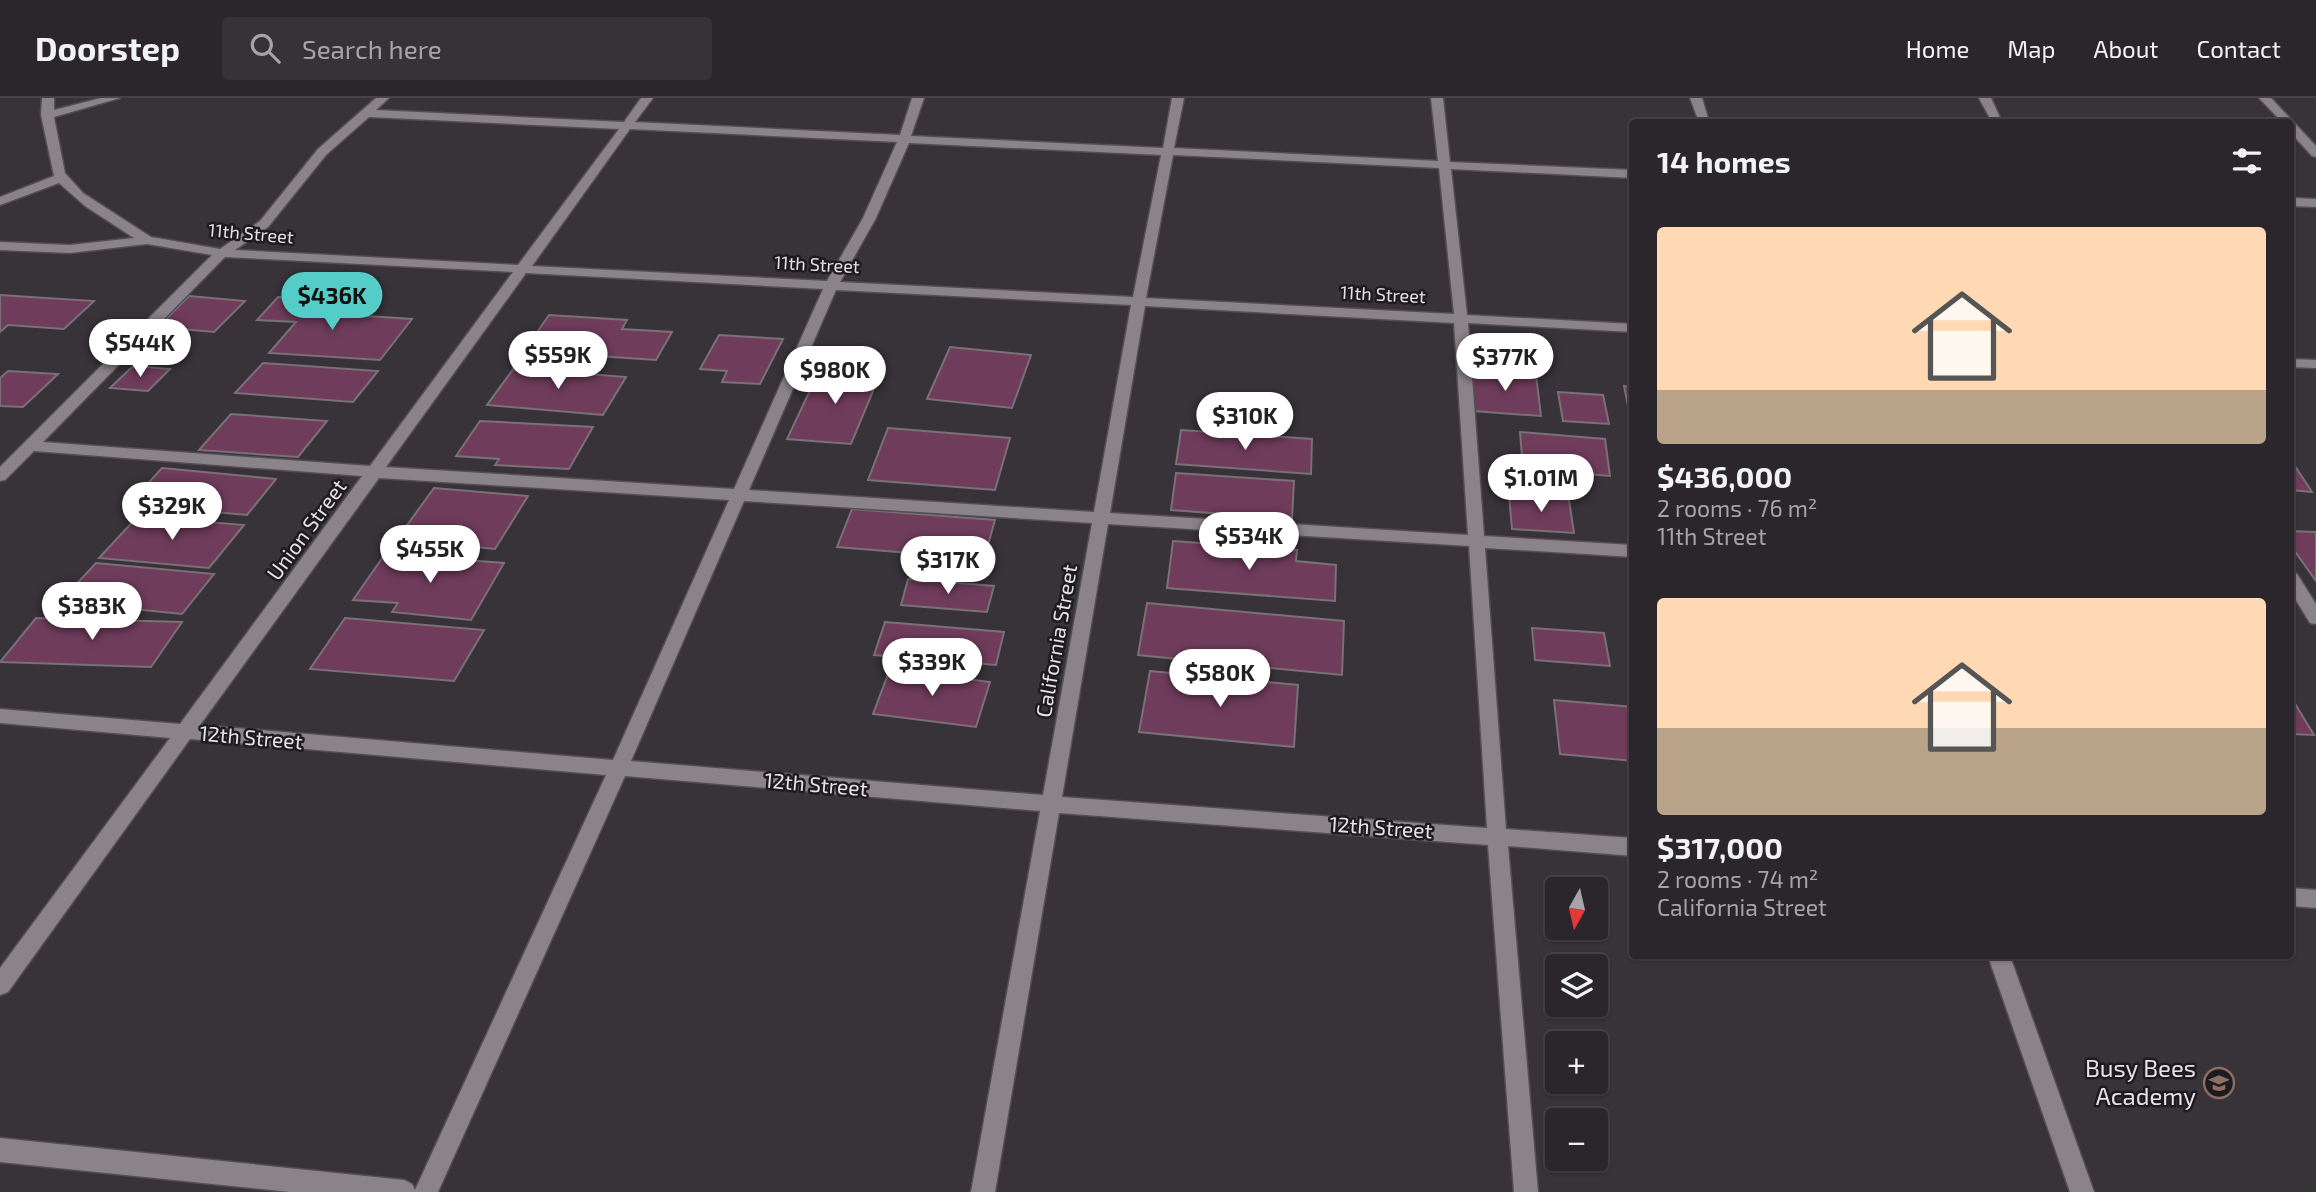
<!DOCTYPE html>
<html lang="en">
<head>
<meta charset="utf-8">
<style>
	:root { --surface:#2a262b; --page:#363237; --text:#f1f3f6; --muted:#a5a5a9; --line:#464347; --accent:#54cdc8 }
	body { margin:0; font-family:"Exo 2",sans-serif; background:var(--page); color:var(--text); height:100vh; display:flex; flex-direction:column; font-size:26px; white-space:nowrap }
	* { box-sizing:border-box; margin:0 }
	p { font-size:23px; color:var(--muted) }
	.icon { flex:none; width:38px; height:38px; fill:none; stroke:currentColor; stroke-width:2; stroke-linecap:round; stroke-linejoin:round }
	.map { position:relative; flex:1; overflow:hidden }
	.sheet { position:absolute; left:1629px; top:21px; width:665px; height:840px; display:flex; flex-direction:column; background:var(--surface); border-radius:7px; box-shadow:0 2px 5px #0004,0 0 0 2px var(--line) }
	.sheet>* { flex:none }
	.needle { width:46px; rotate:188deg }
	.tools { position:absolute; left:1545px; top:779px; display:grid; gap:14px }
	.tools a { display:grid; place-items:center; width:63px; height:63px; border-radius:7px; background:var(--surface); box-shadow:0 2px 5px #0004,0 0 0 2px var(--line); font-size:35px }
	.price { position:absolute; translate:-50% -60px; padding:0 16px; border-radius:24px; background:#fff; color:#222; font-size:23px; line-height:46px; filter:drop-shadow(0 2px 4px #0008) }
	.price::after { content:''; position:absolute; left:50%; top:42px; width:21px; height:16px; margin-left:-10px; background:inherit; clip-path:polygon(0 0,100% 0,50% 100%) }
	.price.selected { background:var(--accent); color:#111 }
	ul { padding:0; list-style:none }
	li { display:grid; align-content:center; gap:14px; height:371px; padding:0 28px }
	li span { display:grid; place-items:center; height:217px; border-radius:7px; color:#555 }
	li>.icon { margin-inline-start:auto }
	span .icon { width:126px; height:126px; fill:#fffc; stroke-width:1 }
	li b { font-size:30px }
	h2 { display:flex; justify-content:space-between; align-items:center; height:84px; padding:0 28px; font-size:30px }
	header { display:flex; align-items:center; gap:42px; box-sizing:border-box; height:98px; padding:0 35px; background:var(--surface); border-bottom:2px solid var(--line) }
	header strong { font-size:33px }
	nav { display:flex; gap:38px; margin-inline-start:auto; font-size:24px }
	.search { width:490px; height:63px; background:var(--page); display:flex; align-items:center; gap:18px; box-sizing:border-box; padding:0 24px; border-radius:7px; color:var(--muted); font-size:26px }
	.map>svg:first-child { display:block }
	.building { fill:#6f3c5c; stroke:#7a7076; stroke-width:2 }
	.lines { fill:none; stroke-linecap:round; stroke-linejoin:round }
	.minor-casing { stroke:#534e53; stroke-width:3 }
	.minor { fill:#8a838a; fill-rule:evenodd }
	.labels { text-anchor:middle; stroke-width:5; stroke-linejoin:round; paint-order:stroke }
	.far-street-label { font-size:18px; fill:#e5e1e6; stroke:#1e1b1e }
	.street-label { font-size:21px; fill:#e5e1e6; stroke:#1e1b1e }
	.near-poi-label { font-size:24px; fill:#e5e1e6; stroke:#1e1b1e; text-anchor:end }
</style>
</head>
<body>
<header>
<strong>Doorstep</strong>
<div class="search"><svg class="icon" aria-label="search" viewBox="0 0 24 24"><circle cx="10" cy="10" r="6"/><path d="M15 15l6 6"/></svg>Search here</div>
<nav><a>Home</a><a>Map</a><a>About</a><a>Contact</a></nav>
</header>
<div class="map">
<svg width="2316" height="1094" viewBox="0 0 2316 1094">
	<rect width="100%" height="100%" fill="#383239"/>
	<!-- building -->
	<g class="building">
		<polygon points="0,197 94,203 64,231 8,227 0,234"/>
		<polygon points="189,198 245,203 214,234 158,229"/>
		<polygon points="278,199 316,201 304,214 412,221 380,262 269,255 296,224 257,222"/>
		<polygon points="549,217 627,222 622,231 672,234 656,262 524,253"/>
		<polygon points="719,237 783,241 760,286 722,284 727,273 700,271"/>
		<polygon points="950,249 1031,257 1012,310 927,301"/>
		<polygon points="263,265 378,273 353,304 235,295"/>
		<polygon points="133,268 170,271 148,293 110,290"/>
		<polygon points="821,269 881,274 851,346 787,341"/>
		<polygon points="514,270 626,279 603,317 487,307"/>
		<polygon points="1470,272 1536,277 1541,318 1473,313"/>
		<polygon points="8,273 58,276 23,309 0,308 0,280"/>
		<polygon points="1624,288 1633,289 1633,328 1632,328"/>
		<polygon points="1558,294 1603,297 1609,326 1563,323"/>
		<polygon points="231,316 327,323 298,359 199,352"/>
		<polygon points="480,323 593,329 569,371 495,367 499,361 456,358"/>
		<polygon points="888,330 1010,340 995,392 868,382"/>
		<polygon points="1181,332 1312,341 1311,376 1176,366"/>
		<polygon points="1520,334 1605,341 1610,378 1523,371"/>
		<polygon points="2291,362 2312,394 2291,392"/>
		<polygon points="162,370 276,381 247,417 129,406"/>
		<polygon points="1176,375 1294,383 1292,421 1171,412"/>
		<polygon points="434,390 528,398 495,451 397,441"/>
		<polygon points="1509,397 1569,402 1574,435 1512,431"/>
		<polygon points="852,411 995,422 984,461 837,449"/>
		<polygon points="138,418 244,427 209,470 99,460"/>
		<polygon points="2291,433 2316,434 2316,483 2291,448"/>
		<polygon points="1173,443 1297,452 1296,463 1336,467 1335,503 1167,490"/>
		<polygon points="385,456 504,465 471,522 392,514 398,505 353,502"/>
		<polygon points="96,465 214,476 182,516 103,508 113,497 70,493"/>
		<polygon points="908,481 994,488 987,514 901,507"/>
		<polygon points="1147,505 1344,523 1342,577 1138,557"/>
		<polygon points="36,520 182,524 151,569 0,564"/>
		<polygon points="345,520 484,532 454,583 310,571"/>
		<polygon points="885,524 1004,534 996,567 874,557"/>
		<polygon points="1532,530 1604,535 1610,568 1535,562"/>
		<polygon points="890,571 990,584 976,629 873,616"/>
		<polygon points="1150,573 1298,587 1294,649 1139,634"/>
		<polygon points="2291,599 2314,637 2291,636"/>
		<polygon points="1554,602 1633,609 1633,663 1560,656"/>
	</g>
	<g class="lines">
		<!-- minor casing -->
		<g class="minor-casing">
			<g id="minor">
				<path d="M42 0H54V12L101 0H120L54 19 65 75 83 95 151 139 220 151 260 123 318 51 376 0H389L376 12 624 24 641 0H653L635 24 900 37 912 0H924L911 38 1163 50 1172 0H1184L1174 50 1438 63 1431 0H1443L1450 64 1633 72V80L1451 71 1467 217 1633 226V234L1468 225 1484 438 1633 447V459L1485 450 1506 731 1633 740V758L1508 748 1538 1094H1514L1488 747 1059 715 995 1094H971L1040 713 625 678 438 1094H290L0 1064V1040L404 1082 412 1086 415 1092 606 677 190 641 8 894 0 897V870L170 640 0 625V611L180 626 362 378 34 353 5 382 0 383V369L212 157 147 146 70 155 0 152V144L70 147 134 140 85 108 59 85 0 107V99L54 78 41 17ZM369 19 619 31 518 167 235 152 268 129 326 57ZM630 31 897 44 863 120 827 183 532 168ZM909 45 1161 57 1133 199 840 184 876 120ZM1173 57 1439 70 1454 216 1146 200ZM225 159 513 174 370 368 43 344ZM526 175 823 191 734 391 386 369ZM836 192 1131 207 1094 414 749 392ZM1145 208 1454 225 1468 437 1110 415ZM379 380 729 402 613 662 200 627ZM744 403 1092 425 1043 697 631 663ZM1108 426 1469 448 1487 730 1062 699Z"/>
				<polygon points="1690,0 1702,0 1709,24 1699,24"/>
				<polygon points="1979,0 1991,0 2002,24 1992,24"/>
				<polygon points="2259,0 2271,0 2316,48 2316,59 2312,58 2291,35 2291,24 2282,24"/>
				<polygon points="2291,100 2316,101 2316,109 2291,108"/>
				<polygon points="2291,261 2316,262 2316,270 2291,269"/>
				<polygon points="2291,474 2297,476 2316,506 2316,526 2310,525 2291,494"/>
				<polygon points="2291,790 2316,792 2316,810 2291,808"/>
				<polygon points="1988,858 2010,858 2094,1094 2070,1094"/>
			</g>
		</g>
		<!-- minor -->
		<use href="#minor" class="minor"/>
	</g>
	<!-- icons -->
	<defs>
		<g id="school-ring" transform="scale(1.575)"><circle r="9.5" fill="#1e1b1e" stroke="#8d6e63" stroke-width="1.5"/><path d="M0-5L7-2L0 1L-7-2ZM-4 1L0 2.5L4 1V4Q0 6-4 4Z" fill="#8d6e63"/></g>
	</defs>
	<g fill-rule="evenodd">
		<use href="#school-ring" x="2219" y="985"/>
	</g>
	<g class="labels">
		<!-- far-street labels -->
		<g class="far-street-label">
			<text transform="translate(251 136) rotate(5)" y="6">11th Street</text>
			<text transform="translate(817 167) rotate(3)" y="6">11th Street</text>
			<text transform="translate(1383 197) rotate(3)" y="6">11th Street</text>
		</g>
		<!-- street labels -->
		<g class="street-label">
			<text transform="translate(307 432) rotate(-54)" y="7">Union Street</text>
			<text transform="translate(1057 543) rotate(-80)" y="7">California Street</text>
			<text transform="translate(251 640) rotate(5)" y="7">12th Street</text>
			<text transform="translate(816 687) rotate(5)" y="7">12th Street</text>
			<text transform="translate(1381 730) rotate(4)" y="7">12th Street</text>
		</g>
		<!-- near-poi labels -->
		<g class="near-poi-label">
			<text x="2196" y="979">Busy Bees<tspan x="2196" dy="28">Academy</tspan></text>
		</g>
	</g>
</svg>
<div class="tools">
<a><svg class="needle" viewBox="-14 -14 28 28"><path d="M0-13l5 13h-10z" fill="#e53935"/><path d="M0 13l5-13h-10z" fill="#a5a5a9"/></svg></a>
<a><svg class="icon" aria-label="layers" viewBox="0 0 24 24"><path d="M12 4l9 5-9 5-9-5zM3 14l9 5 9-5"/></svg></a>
<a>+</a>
<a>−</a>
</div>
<b class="price selected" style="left:332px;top:234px">$436K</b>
<b class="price" style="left:140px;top:281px">$544K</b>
<b class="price" style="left:558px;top:293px">$559K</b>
<b class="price" style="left:1505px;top:295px">$377K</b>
<b class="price" style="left:835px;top:308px">$980K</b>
<b class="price" style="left:1245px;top:354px">$310K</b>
<b class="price" style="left:1541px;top:416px">$1.01M</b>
<b class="price" style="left:172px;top:444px">$329K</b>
<b class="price" style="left:1249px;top:474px">$534K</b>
<b class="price" style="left:430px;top:487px">$455K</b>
<b class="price" style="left:948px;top:498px">$317K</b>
<b class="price" style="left:92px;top:544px">$383K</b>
<b class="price" style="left:932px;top:600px">$339K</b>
<b class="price" style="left:1220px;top:611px">$580K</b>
<section class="sheet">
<h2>14 homes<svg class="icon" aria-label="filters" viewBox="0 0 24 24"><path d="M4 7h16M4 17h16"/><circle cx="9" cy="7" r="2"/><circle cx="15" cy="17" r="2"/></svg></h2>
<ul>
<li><span style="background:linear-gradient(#ffd9b3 75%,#b9a48a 0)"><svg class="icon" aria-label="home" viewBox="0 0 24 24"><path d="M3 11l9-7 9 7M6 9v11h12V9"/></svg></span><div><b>$436,000</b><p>2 rooms · 76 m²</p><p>11th Street</p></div></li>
<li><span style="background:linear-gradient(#ffd9b3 60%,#b9a48a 0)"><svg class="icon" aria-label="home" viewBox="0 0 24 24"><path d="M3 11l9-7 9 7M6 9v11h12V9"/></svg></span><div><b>$317,000</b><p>2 rooms · 74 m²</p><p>California Street</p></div></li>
</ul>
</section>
</div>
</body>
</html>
